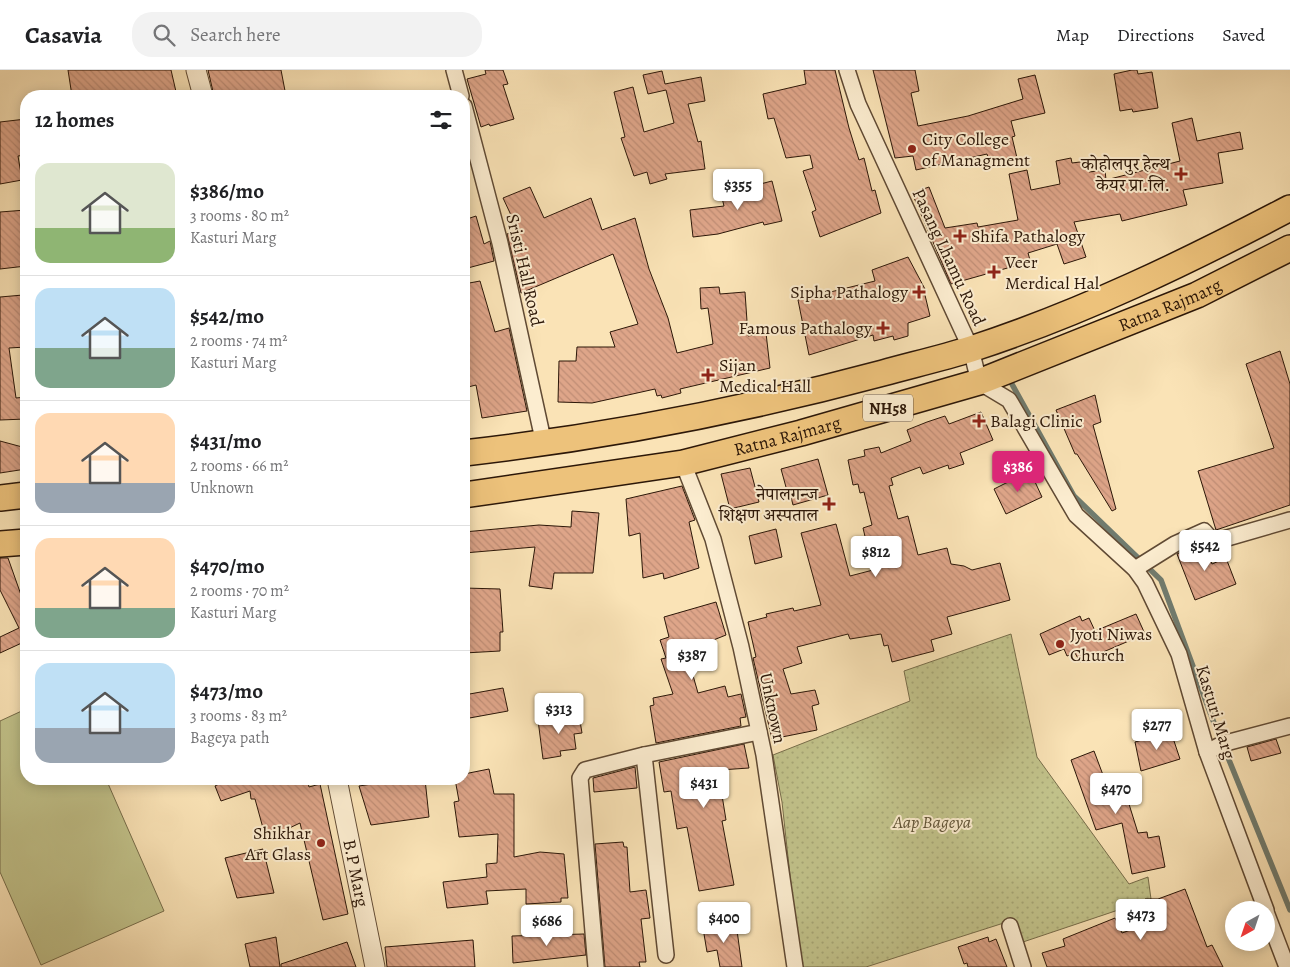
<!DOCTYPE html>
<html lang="en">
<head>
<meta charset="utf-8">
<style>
	:root { --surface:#fff; --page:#f2f2f2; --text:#202124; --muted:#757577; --line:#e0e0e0; --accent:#db2777 }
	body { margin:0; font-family:Alegreya,"Noto Serif Devanagari",serif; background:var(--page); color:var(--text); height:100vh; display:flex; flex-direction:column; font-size:19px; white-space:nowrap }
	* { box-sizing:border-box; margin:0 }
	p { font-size:16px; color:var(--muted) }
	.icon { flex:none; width:28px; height:28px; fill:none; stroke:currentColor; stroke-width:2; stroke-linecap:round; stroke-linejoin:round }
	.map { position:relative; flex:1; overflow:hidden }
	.panel { position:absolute; left:20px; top:20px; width:450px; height:695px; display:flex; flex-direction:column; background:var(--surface); border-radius:20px; box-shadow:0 2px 12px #0003 }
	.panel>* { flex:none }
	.needle { width:32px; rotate:220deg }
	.controls { position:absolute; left:1225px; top:831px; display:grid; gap:10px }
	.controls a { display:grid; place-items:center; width:50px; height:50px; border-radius:50%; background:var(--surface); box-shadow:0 2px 12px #0003; font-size:25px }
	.price { position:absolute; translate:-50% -42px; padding:0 11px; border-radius:5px; background:#fff; color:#222; font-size:16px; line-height:32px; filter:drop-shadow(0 1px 2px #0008) }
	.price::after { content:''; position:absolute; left:50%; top:30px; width:15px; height:11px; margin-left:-8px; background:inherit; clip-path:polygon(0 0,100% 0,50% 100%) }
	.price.selected { background:var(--accent); color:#fff }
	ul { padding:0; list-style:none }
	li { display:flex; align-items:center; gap:15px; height:125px; padding:0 15px }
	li+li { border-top:1px solid var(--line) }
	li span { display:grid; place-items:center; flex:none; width:140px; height:100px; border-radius:15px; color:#555 }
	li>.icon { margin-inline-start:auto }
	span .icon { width:60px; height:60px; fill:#fffc; stroke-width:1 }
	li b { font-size:21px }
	h2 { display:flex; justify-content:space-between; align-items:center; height:60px; padding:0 15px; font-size:21px }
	header { display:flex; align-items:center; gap:30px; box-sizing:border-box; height:70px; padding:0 25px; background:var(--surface); border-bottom:1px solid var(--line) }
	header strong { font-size:24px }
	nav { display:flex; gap:28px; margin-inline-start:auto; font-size:18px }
	.search { width:350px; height:45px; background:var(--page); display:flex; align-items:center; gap:12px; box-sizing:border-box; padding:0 18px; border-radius:20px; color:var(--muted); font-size:19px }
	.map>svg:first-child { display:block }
	.grass { fill:#c2c38b; stroke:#776d4a }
	.park { fill:url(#park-dots); stroke:#776d4a }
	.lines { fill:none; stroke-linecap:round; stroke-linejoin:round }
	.stream { stroke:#707b6e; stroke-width:5.5 }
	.building { fill:url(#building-back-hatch); stroke:#2c1708 }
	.minor-casing { stroke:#604a34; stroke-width:18 }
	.tertiary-casing { stroke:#604a34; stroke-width:21 }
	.trunk-casing { stroke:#2c1708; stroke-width:28 }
	.minor { stroke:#fcedd0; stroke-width:15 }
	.tertiary { stroke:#fcedd0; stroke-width:19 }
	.trunk { stroke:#edc27b; stroke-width:25 }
	.poi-dot { fill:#8f2418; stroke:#fcedd0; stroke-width:2 }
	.labels { text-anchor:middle; stroke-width:4; stroke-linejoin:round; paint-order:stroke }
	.shield { fill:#fcedd0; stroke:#6a5744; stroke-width:1 }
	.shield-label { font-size:16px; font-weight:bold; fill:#2c1708 }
	.poi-label { font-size:18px; fill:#2c1708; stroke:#fcedd0; text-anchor:start }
	.street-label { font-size:18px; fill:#2c1708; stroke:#fcedd0 }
	.park-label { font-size:18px; font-style:italic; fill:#605336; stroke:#fcedd0 }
</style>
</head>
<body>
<header>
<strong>Casavia</strong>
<div class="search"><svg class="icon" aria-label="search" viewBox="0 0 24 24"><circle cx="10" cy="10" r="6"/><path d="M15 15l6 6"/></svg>Search here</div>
<nav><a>Map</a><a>Directions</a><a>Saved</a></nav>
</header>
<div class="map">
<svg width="1290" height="897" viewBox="0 0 1290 897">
	<defs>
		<pattern id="park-dots" width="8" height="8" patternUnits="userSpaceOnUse" patternTransform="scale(1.25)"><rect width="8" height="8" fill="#c2c38b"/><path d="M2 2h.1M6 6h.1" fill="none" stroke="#a7a776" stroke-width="1.8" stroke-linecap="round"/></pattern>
		<pattern id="building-back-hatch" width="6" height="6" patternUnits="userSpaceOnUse" patternTransform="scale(1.25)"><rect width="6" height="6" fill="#dea589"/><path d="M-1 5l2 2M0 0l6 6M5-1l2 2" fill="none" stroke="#bf8d75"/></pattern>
	</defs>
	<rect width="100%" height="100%" fill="#fae3b6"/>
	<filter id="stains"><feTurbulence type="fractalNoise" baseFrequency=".004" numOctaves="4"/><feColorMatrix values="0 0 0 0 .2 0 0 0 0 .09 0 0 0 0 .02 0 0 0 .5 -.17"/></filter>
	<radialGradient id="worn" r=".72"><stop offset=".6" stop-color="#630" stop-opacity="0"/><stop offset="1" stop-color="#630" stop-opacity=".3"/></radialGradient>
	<!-- grass -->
	<polygon class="grass" points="26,639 26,709 106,709 164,841 41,895 0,802 0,651"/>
	<!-- park -->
	<polygon class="park" points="1011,564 1037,687 1129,814 1148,807 1151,829 1020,873 1010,851 866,897 800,897 782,732 773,685 910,631 904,601"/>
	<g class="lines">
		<!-- stream -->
		<polyline class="stream" points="1008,307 1074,426 1161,510 1214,653 1290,840"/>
	</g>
	<!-- building -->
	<g class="building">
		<polygon points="68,0 171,0 177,26 72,26"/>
		<polygon points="208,0 281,0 286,26 214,26"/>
		<polygon points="485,0 503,0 508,14 503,15 514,49 490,56 489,54 481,57 467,9 486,4"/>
		<polygon points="804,0 835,0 849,58 859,90 864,88 872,121 875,120 881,143 820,167 812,142 816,140 803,101 813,98 810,85 786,88 774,48 768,49 763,24 806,14"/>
		<polygon points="873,0 915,0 919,21 911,23 918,56 968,46 1023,29 1018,9 1035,5 1045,43 1011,51 1015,66 1012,67 1017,88 990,95 987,84 916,100 913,86 895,88"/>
		<polygon points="1132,0 1137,0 1138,4 1152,2 1158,38 1133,42 1132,39 1120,41 1114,4"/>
		<polygon points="662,1 665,14 701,7 705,31 688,34 698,72 701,71 705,99 665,104 667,109 650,114 647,102 634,106 621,68 625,67 614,22 633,17 644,62 674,53 666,20 648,24 643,5"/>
		<polygon points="1192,48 1197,71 1240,62 1243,79 1218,83 1223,113 1183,120 1187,135 1122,151 1120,144 1074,152 1086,187 1064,194 1057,174 1028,183 1030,190 1018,195 951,214 912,123 929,117 945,158 977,153 978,157 1018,150 1009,104 1027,100 1031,120 1060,114 1056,91 1071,88 1072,93 1088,91 1089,102 1105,100 1106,110 1180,91 1172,53"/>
		<polygon points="26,49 26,85 18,86 22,110 0,114 0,52"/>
		<polygon points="772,111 782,151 764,155 763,152 718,164 693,167 690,140 724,136 721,124"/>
		<polygon points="530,117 544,148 591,128 602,160 635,148 649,199 668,248 677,283 713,274 708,238 701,239 700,218 719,217 720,224 745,222 748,266 766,263 770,298 680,319 681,323 662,328 661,325 657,326 655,319 592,333 558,332 559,291 576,291 577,277 615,277 610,262 638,254 613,184 521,223 507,164 518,160 503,128"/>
		<polygon points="26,140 26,196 0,199 0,142"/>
		<polygon points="476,146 484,174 490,171 494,191 464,199 464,150"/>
		<polygon points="908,187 926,221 924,221 930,246 908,253 908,266 894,270 893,266 874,271 873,265 809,285 798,230 875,211 872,200"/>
		<polygon points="480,211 495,262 509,258 527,341 482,348 476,315 464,318 464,214"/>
		<polygon points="23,225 26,277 9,278 16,328 26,327 26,349 0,350 0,227"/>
		<polygon points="1280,281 1290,314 1290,435 1216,460 1198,401 1274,378 1246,294"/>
		<polygon points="1095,325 1101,352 1093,355 1116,439 1112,441 1077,384 1075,384 1056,340"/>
		<polygon points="981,342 993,370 960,383 964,394 949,399 948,395 923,404 920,397 891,408 893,415 889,416 898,449 908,446 918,485 947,478 951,494 964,496 972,500 1000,493 1010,530 947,547 952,564 931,570 934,581 892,592 888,575 884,576 881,564 850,569 848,564 797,577 802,593 783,599 791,624 815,620 819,634 812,636 817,660 772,669 753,588 756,587 748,552 767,547 766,544 793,538 794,541 821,535 801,463 836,454 850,506 873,500 863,458 872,455 864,422 860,423 858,414 853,415 848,390 865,386 864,380 879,377 881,383 911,371 907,360 927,352 945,346 949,354"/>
		<polygon points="0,371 26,378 26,399 0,403"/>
		<polygon points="818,389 828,425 793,435 791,427 789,428 781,399"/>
		<polygon points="750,398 759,432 730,439 721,404"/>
		<polygon points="1030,401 1042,427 1006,444 994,419"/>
		<polygon points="682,416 695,450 689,452 699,498 664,509 663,503 643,508 640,463 629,466 626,429"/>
		<polygon points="572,441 599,443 593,503 554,503 552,519 529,516 535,477 464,483 464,462 539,455 571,457"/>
		<polygon points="776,459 782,487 755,494 749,466"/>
		<polygon points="1201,472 1205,476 1212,494 1226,488 1236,514 1195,530 1177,484"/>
		<polygon points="0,488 8,488 26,539 26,571 0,583 0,567 19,558 0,520"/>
		<polygon points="464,518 500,519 503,562 500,562 500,581 464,583"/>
		<polygon points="716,532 726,565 686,581 698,623 725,616 728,627 741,624 746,647 740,648 741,656 656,673 650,636 654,635 653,628 673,624 661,589 666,588 660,570 669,567 664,547"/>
		<polygon points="1136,544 1145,564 1080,592 1075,583 1067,586 1064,579 1049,585 1040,564 1080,546 1082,551 1089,548 1095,561"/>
		<polygon points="503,618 508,641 464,649 464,625"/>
		<polygon points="579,645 582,663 574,664 576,679 560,681 561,686 543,689 538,650"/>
		<polygon points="1171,662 1180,689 1141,701 1135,672"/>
		<polygon points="1276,669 1281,683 1251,691 1247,677"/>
		<polygon points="744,674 749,698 720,700 722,712 720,713 726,750 722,751 734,815 699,821 687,757 677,759 671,721 664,722 659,692"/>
		<polygon points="1094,681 1109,721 1124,718 1138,763 1147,762 1148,768 1159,766 1165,797 1132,804 1122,753 1096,760 1071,690"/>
		<polygon points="635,697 637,718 594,722 593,708"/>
		<polygon points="489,699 494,724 514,724 514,787 540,782 564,784 568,828 561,828 561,832 526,834 526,819 486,821 488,834 447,838 443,812 487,807 486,794 497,793 498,764 459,767 454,732 459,731 455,709 464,709 464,704"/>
		<polygon points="217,709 307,709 309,717 320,714 348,844 323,850 300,753 266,769 255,729 251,729 250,721 221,731 215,716 219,714"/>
		<polygon points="406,709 425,709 429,747 371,755 359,716"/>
		<polygon points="623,772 624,777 627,777 630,822 646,820 650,848 641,849 646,892 639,892 640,897 605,897 595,774"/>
		<polygon points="263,779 274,823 237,828 225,788"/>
		<polygon points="1185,819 1207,877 1212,875 1223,897 1047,897 1042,883 1065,876 1063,869 1115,848 1122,863 1136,858 1153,850 1145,829 1158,829"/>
		<polygon points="736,853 742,897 720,897 717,880 707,882 703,858"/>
		<polygon points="584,864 586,885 513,893 512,866"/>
		<polygon points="276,867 280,897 250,897 245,874"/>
		<polygon points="988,867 989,872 996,869 1007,897 968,897 967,893 964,894 958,877"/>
		<polygon points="473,870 475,897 387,897 385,877"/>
		<polygon points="347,872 356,897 281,897 281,894"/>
	</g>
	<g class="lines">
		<!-- minor casing -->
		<g class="minor-casing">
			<g id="minor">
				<polyline points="454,0 461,26"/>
				<polyline points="847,0 858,34 971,279 979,312 1009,330 1076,445 1135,499 1145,513 1179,584 1207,682 1266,840"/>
				<polyline points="464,36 500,173 544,374"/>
				<polyline points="683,393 713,469 741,577 764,685 795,897"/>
				<polyline points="1135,499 1175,474 1204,461 1210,468 1217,471 1290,450"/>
				<polyline points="1207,682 1222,674 1290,656"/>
				<polyline points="1266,842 1287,897"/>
				<polyline points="1010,856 1023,897"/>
				<polyline points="666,885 644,685 759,662"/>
				<polyline points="596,897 580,708 585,700 644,685"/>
			</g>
		</g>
		<!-- tertiary casing -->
		<g class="tertiary-casing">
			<g id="tertiary">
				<polyline points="196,0 203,26"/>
				<path id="s1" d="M337 709 375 897"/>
			</g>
		</g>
		<!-- trunk casing -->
		<g class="trunk-casing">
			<g id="trunk">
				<path d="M464 383C605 367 745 340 883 303 912 295 942 288 971 279 1082 243 1187 192 1290 138"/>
				<path id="s2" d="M464 425 683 393 801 363 979 312 1197 225 1290 178"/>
				<polyline points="0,428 26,425"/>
				<polyline points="0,474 26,472"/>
			</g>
		</g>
		<!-- minor -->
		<use href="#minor" class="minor"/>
		<!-- tertiary -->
		<use href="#tertiary" class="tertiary"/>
		<!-- trunk -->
		<use href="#trunk" class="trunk"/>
	</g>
	<!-- markers -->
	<g class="poi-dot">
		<circle cx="912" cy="79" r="5"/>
		<path d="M1178.5 96.5h5v5h5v5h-5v5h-5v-5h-5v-5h5z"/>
		<path d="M957.5 158.5h5v5h5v5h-5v5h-5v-5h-5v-5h5z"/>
		<path d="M991.5 194.5h5v5h5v5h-5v5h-5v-5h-5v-5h5z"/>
		<path d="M916.5 214.5h5v5h5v5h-5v5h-5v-5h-5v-5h5z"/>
		<path d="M880.5 250.5h5v5h5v5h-5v5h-5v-5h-5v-5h5z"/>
		<path d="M705.5 297.5h5v5h5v5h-5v5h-5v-5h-5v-5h5z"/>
		<path d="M976.5 343.5h5v5h5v5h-5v5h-5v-5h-5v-5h5z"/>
		<path d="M826.5 426.5h5v5h5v5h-5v5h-5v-5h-5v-5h5z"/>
		<circle cx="1060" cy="574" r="5"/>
		<circle cx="321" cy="773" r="5"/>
	</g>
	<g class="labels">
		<!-- shield labels -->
		<rect class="shield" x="863" y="324.5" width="50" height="27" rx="4"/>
		<g class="shield-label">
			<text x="888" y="344">NH58</text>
		</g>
		<!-- poi labels -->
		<g class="poi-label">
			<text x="922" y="75">City College<tspan x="922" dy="21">of Managment</tspan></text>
			<text x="1170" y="100" text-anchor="end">काेहाेलपुर हेल्थ<tspan x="1170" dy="21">केयर प्रा.लि.</tspan></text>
			<text x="971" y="172">Shifa Pathalogy</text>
			<text x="1005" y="198">Veer<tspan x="1005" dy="21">Merdical Hal</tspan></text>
			<text x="908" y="228" text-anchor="end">Sipha Pathalogy</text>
			<text x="872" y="264" text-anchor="end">Famous Pathalogy</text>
			<text x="719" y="301">Sijan<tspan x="719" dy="21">Medical Hall</tspan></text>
			<text x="990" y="357">Balagi Clinic</text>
			<text x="818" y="430" text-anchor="end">नेपालगन्ज<tspan x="818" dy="21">शिक्षण अस्पताल</tspan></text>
			<text x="1070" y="570">Jyoti Niwas<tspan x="1070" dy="21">Church</tspan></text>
			<text x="311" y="769" text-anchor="end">Shikhar<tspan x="311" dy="21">Art Glass</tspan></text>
		</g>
		<!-- street labels -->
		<g class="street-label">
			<text transform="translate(949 187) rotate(65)" y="6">Pasang Lhamu Road</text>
			<text transform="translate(525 200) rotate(77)" y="6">Sristi Hall Road</text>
			<text dy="6" stroke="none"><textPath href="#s2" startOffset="734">Ratna Rajmarg</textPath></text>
			<text dy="6" stroke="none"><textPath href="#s2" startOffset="329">Ratna Rajmarg</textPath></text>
			<text transform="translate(773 638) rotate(78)" y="6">Unknown</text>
			<text transform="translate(1216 642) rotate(73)" y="6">Kasturi Marg</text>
			<text dy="6" stroke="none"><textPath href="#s1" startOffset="96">B.P Marg</textPath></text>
		</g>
		<!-- park labels -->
		<g class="park-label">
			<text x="932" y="758">Aap Bageya</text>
		</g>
	</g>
	<rect width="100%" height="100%" filter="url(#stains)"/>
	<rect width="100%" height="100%" fill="url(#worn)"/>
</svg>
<div class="controls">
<a><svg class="needle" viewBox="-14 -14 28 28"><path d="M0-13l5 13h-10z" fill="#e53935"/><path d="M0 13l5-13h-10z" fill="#757577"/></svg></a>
</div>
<b class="price" style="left:738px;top:141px">$355</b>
<b class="price selected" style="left:1018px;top:423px">$386</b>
<b class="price" style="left:1205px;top:502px">$542</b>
<b class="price" style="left:876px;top:508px">$812</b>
<b class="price" style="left:692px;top:611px">$387</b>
<b class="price" style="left:559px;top:665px">$313</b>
<b class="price" style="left:1157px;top:681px">$277</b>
<b class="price" style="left:704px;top:739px">$431</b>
<b class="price" style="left:1116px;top:745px">$470</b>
<b class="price" style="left:1141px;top:871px">$473</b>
<b class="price" style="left:724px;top:874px">$400</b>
<b class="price" style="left:547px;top:877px">$686</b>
<section class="panel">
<h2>12 homes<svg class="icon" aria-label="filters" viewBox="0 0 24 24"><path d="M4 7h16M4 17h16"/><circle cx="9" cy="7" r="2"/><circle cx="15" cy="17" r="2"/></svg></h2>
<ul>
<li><span style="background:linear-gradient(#dfe7d0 65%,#8fb573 0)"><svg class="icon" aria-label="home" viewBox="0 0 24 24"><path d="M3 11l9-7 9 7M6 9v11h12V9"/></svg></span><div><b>$386/mo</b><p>3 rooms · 80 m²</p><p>Kasturi Marg</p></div></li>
<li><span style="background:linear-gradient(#bfe0f5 60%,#7fa58c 0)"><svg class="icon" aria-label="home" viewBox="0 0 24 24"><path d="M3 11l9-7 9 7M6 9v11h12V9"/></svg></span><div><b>$542/mo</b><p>2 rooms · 74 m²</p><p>Kasturi Marg</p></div></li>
<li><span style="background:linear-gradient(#ffd9b3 70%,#9aa5b1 0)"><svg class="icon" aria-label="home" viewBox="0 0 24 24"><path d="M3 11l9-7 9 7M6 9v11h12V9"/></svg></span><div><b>$431/mo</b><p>2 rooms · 66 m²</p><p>Unknown</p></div></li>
<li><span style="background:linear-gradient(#ffd9b3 70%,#7fa58c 0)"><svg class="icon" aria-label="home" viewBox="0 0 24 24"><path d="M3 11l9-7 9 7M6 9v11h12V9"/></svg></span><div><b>$470/mo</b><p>2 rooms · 70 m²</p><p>Kasturi Marg</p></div></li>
<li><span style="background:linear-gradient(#bfe0f5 65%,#9aa5b1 0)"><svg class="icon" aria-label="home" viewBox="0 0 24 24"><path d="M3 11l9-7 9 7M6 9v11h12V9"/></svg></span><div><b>$473/mo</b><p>3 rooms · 83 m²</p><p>Bageya path</p></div></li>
</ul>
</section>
</div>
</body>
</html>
